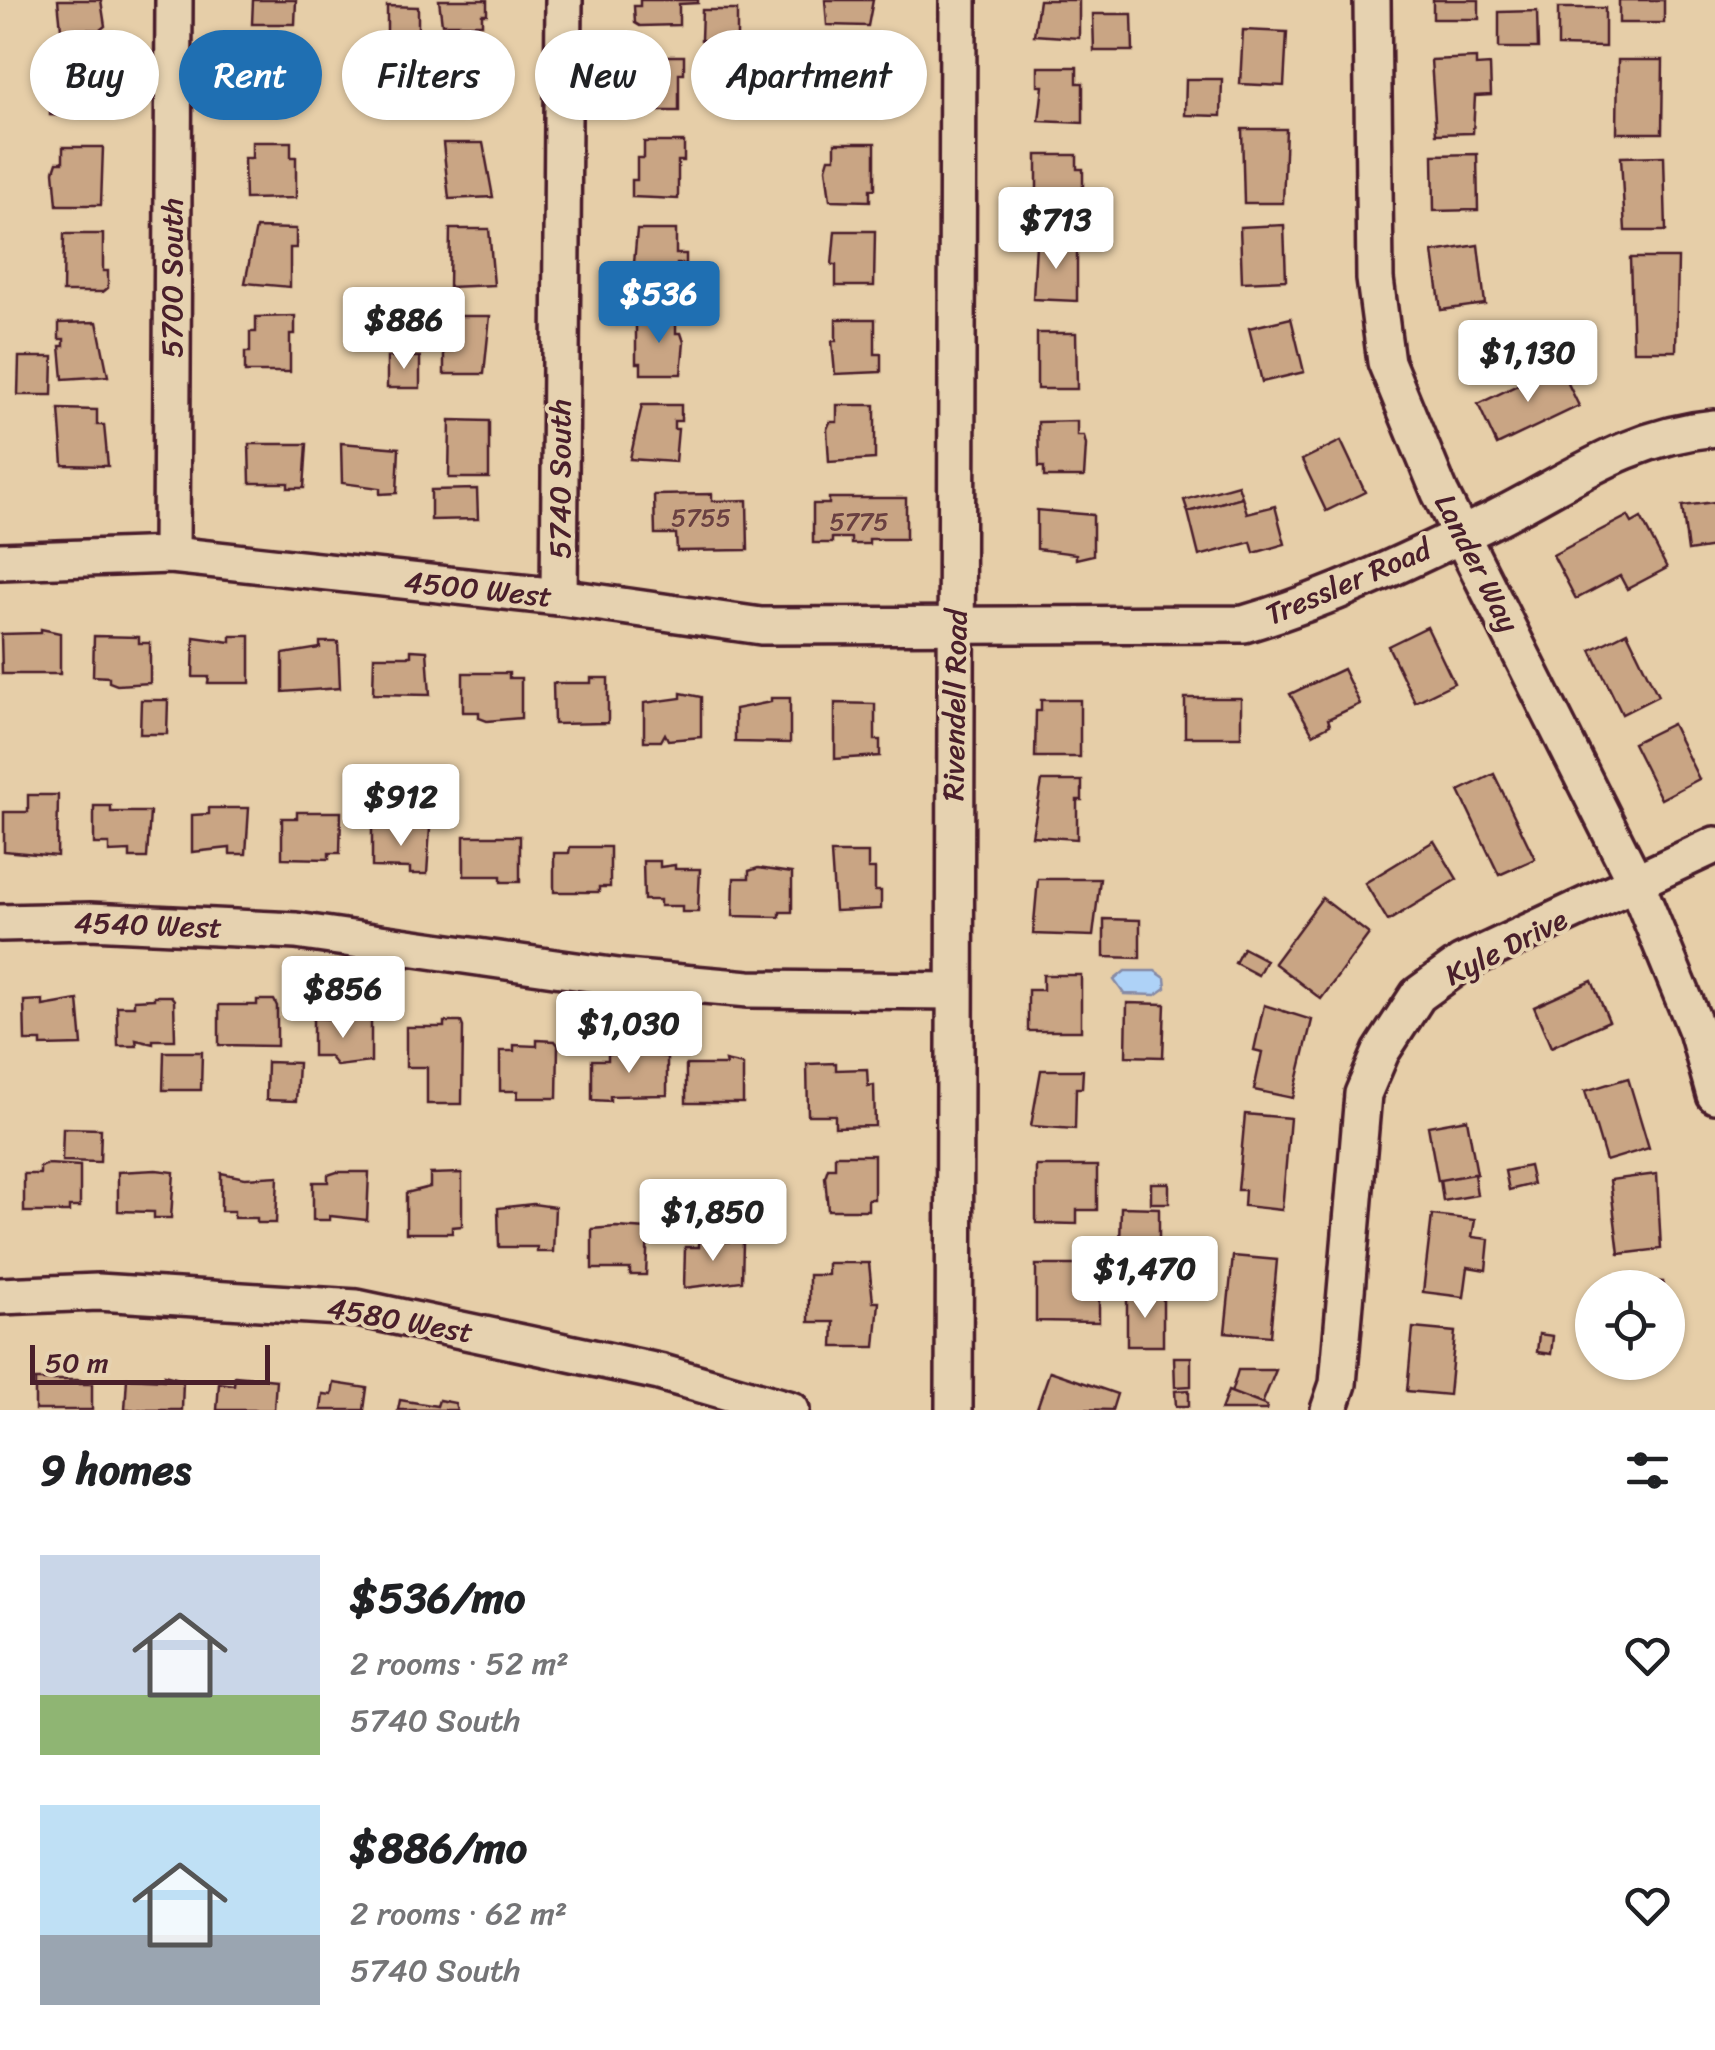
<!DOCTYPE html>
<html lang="en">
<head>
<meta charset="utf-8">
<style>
	:root { --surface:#fff; --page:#f2f2f2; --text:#202124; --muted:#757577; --accent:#1f6fb2 }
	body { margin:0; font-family:Sriracha,sans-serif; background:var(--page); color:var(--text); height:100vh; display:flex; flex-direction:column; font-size:38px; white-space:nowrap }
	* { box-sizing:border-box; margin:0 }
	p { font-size:32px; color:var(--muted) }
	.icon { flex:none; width:55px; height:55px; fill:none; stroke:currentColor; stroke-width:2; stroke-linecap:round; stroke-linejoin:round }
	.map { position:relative; height:1410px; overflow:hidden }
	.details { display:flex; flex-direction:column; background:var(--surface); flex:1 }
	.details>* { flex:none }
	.hud { position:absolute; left:30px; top:30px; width:1000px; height:90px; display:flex; gap:20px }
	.controls { position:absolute; left:1575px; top:1270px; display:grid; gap:20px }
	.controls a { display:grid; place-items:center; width:110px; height:110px; border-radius:50%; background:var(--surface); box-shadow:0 2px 8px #0004; font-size:50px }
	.scale { position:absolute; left:30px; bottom:25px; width:240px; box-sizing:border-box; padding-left:10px; border:5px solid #4a1f2b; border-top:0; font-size:28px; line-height:35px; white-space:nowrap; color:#4a1f2b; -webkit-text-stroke:8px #e6d2b0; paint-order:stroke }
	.price { position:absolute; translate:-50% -85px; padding:0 22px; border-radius:10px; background:#fff; color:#222; font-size:32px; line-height:65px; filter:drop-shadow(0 2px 5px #0008) }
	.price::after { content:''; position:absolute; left:50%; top:60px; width:30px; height:22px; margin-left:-15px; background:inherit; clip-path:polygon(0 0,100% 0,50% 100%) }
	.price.active { background:var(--accent); color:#fff }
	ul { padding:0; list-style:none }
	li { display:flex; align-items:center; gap:30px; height:250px; padding:0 40px }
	li span { display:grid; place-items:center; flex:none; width:280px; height:200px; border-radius:0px; color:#555 }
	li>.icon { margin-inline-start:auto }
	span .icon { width:120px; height:120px; fill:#fffc; stroke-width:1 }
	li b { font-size:42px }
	h2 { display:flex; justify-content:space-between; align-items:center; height:120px; padding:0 40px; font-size:42px }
	.tag { padding:0 35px; border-radius:45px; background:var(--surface); box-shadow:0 2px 8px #0004; font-size:35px; line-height:90px }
	.tag.active { background:var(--accent); color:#fff }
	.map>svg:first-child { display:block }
	.water { fill:#aed2f7; stroke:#868aa5; stroke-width:2.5 }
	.building { fill:#c9a584; stroke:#4a1f2b; stroke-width:2.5 }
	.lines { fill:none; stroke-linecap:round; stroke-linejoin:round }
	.minor-casing { stroke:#4a1f2b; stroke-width:42 }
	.minor { stroke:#e6d2b0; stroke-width:35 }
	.labels { text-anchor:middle; stroke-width:8; stroke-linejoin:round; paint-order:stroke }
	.number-label { font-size:25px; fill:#6a4041 }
	.street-label { font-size:30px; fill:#4a1f2b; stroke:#e6d2b0 }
</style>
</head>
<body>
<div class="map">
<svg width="1715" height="1410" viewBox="0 0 1715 1410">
	<rect width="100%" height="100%" fill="#e6cea8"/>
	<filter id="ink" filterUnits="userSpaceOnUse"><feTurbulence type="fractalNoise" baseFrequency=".01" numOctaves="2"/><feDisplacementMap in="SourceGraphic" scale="20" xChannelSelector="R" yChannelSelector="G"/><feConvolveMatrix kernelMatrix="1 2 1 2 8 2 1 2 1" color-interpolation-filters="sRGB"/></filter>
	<g filter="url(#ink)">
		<!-- water -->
		<polygon class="water" points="1125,971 1155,971 1165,978 1166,988 1156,995 1124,994 1114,980"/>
		<!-- building -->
		<g class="building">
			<polygon points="58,0 101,0 105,26 100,30 61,29"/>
			<polygon points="253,0 296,0 295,24 252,24"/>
			<polygon points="439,0 487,0 487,14 482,14 482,24 442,24"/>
			<polygon points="640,0 698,0 698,3 679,4 679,25 640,26 635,23 634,6 640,6"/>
			<polygon points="873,0 868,26 827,25 825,0"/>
			<polygon points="1039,0 1079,0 1079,38 1034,35"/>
			<rect x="1433" y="0" width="46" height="19"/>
			<rect x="1619" y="0" width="45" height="23"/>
			<polygon points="387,6 418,7 418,39 387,39"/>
			<polygon points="1558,8 1605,8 1605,47 1558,46"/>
			<polygon points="702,10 737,10 737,41 701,40"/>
			<polygon points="1537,11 1538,48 1499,48 1499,12"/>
			<polygon points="1093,14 1132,14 1133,51 1094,51"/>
			<polygon points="1243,30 1287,32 1284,86 1240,84"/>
			<polygon points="257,54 297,54 297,73 292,73 292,111 247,108"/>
			<polygon points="448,56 487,56 487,73 482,73 487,109 442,112 442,71 448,71"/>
			<polygon points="645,56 684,56 684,73 679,73 679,111 634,111"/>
			<polygon points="834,56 867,57 867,70 874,70 874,91 880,91 880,110 837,112 839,69 834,69"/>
			<polygon points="1476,58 1476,66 1490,65 1491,95 1475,96 1473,133 1436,134 1431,60"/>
			<polygon points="62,60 101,60 101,98 106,98 102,118 50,115 50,83 62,83"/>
			<polygon points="1618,60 1663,60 1662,133 1617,133"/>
			<polygon points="1038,67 1077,67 1077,83 1083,83 1083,123 1039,121 1043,86 1038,86"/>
			<polygon points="1186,79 1222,79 1221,116 1185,115"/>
			<polygon points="1242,129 1286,129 1283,203 1244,203"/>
			<polygon points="252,142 291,142 291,157 296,157 296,198 245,199 244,158 252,158"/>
			<polygon points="644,142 684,142 684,161 678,161 678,199 632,197 632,180 637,180 637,158 644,158"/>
			<polygon points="443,143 483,143 493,197 449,199"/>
			<polygon points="835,143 875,143 875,189 870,189 870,201 830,200 826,168 829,158 835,158"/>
			<polygon points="63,147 103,147 101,205 57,205 54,171 57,162 63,162"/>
			<polygon points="1477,154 1478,210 1434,211 1433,155"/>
			<polygon points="1037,155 1077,155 1077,169 1083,169 1083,212 1043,212 1043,201 1037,201"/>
			<polygon points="1664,156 1666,231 1625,231 1621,157"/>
			<polygon points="1284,225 1286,280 1242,282 1240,227"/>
			<polygon points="256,228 296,229 296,248 290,248 290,287 245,283"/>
			<polygon points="450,229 489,229 494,285 449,287"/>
			<polygon points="637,230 676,230 676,254 686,254 686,264 677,264 677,287 632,285"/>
			<polygon points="835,231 875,231 874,286 836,286 836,265 832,265"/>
			<polygon points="64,234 103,234 103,271 108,271 108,288 103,292 63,292"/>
			<polygon points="1036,244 1077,244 1077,301 1033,299"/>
			<polygon points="1478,245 1485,304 1441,310 1433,252"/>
			<polygon points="1630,258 1678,258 1676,351 1633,351"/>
			<polygon points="295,316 295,334 290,334 290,372 245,372 245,352 250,352 250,332 256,332 256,317"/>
			<polygon points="450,316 490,316 484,374 444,374 444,331 450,331"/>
			<polygon points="636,317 676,317 676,333 681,333 684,342 681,374 641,374 641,363 636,363"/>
			<polygon points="1291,318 1304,372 1262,382 1249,328"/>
			<polygon points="836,319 875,319 875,354 881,354 881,372 835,374 832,341 836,341"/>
			<polygon points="97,322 108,376 63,379 60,346 64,346 64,339 59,339 59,323"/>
			<polygon points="1037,333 1076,333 1077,389 1037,389"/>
			<polygon points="19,357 53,357 52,395 18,395"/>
			<rect x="387" y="357" width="33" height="31"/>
			<polygon points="1559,365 1579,406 1497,445 1478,404"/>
			<polygon points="642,405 681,405 681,421 674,421 674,429 678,429 675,462 630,459"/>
			<polygon points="837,405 875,405 875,459 829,462 827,429 830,422 837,422"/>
			<polygon points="59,409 97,410 97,425 104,425 108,466 63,465"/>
			<polygon points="450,420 489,421 489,478 449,478"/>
			<polygon points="1077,421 1077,436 1084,436 1086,445 1084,477 1044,477 1044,467 1039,467 1038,422"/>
			<polygon points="1341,441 1365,492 1326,511 1302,460"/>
			<polygon points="341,443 399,448 397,493 380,494 380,488 342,483"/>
			<polygon points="249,444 307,444 304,488 288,488 288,483 250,483"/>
			<polygon points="1238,485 1242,497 1188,512 1184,500"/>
			<polygon points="477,489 478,519 431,520 431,490"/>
			<polygon points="712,494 712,501 747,500 748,550 677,551 676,534 655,534 654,495"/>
			<polygon points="1242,497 1247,513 1275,506 1285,544 1254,553 1251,542 1199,556 1188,512"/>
			<polygon points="829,498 906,498 906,539 869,539 869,544 851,544 851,538 832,538 832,543 813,543 813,504 829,504"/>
			<polygon points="1715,502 1715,547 1688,551 1682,506"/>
			<polygon points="1037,510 1093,515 1093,555 1076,559 1076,554 1037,549"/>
			<polygon points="1628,516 1632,523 1641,518 1667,568 1627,589 1620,576 1576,599 1553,555"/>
			<polygon points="1427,627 1454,683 1415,702 1388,646"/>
			<polygon points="41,629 60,633 60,674 2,674 1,634 41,633"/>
			<polygon points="1627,632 1658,696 1622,714 1591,650"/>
			<polygon points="94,636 139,637 139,643 150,643 150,683 117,685 109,682 109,677 93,676"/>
			<polygon points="231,636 250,636 250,683 208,683 209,677 193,677 194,637 231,642"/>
			<polygon points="320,642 338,642 340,688 283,692 283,654 320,648"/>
			<polygon points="411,650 427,651 430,695 373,694 374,656 411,656"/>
			<polygon points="1343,669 1360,704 1328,719 1330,725 1313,734 1290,694"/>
			<polygon points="463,673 509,673 509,678 521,678 521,718 487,721 479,718 479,712 463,712"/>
			<polygon points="591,678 608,678 608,723 554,724 553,683 591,683"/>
			<polygon points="681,693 701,697 701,737 668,740 665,734 661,741 644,741 644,703 681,698"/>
			<polygon points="771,698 790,698 790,743 735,742 735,709 771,702"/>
			<rect x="1185" y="698" width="56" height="39"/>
			<polygon points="141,700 168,700 167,734 140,734"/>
			<polygon points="1041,700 1080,700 1080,757 1035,757 1036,711 1041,711"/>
			<polygon points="835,703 875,704 875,740 880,740 880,756 835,759"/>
			<polygon points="1672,724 1699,779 1661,799 1633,743"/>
			<polygon points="1494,774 1535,859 1499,875 1459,791"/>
			<polygon points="1042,781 1082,781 1082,800 1077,800 1077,839 1032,836"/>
			<polygon points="28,795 58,795 57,856 4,851 4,812 28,812"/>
			<polygon points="94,806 111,806 111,812 150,812 147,858 130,858 130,851 109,852 109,844 94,844"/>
			<polygon points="209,808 249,808 246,854 230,854 230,848 192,852 192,815 209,814"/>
			<polygon points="297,812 341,812 340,853 329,853 329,859 282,858 282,818 297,818"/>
			<polygon points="372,828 430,828 427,874 410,874 410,868 372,867"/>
			<polygon points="464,836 520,836 520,882 501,882 501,876 464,876"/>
			<polygon points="1434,841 1457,879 1388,921 1365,883"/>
			<polygon points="570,847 610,847 610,887 599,887 599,892 554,892 554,853 569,853"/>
			<polygon points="831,853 868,853 868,869 875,869 875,891 881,891 881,909 835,911"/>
			<polygon points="643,861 660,861 660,867 675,865 675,869 700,869 698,912 682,912 682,906 660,906 660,900 644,900"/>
			<polygon points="758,868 792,873 792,912 780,912 780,917 733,916 734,878 749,878 749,871"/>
			<polygon points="1038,879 1100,879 1093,936 1033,934"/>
			<polygon points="1322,898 1369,934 1321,999 1274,963"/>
			<polygon points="1104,919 1140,920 1140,958 1104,957"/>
			<polygon points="1243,948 1266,960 1258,975 1235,963"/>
			<polygon points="1043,975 1081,975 1081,1031 1028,1031 1028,990 1043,990"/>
			<polygon points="1592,981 1609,1021 1551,1047 1534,1007"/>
			<polygon points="154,996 171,996 174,1000 175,1040 153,1040 153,1044 136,1040 137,1046 118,1046 117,1006 134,1006 134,1000 154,999"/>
			<polygon points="43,1000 43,1006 78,1000 82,1045 41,1046 41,1041 25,1041 24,1001"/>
			<polygon points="257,1000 274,1000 277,1006 277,1046 219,1045 219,1005 257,1005"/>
			<polygon points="1127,1003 1165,1004 1163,1057 1126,1056"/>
			<polygon points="1264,1005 1312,1020 1293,1098 1254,1090 1262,1052 1254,1050"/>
			<polygon points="313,1018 371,1021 371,1062 337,1066 329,1056 313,1056"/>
			<polygon points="444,1022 461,1022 463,1027 462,1104 427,1104 427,1067 406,1067 406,1027 444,1027"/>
			<polygon points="537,1040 555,1041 558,1045 557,1098 517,1098 518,1091 500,1091 500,1051 514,1051 514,1045 537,1046"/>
			<polygon points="630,1051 667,1057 667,1095 610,1096 610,1101 592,1100 592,1060 608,1060 608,1054"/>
			<polygon points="164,1052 202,1052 201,1090 163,1090"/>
			<polygon points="725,1061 743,1065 743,1103 686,1103 686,1065 726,1065"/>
			<polygon points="267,1062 298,1063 296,1101 266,1100"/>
			<polygon points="836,1063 836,1070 867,1069 868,1086 874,1085 875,1126 835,1127 835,1115 808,1115 807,1064"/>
			<polygon points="1041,1070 1083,1070 1082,1088 1076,1088 1075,1129 1031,1126"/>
			<polygon points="1628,1078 1649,1148 1606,1161 1585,1091"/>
			<polygon points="1245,1114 1290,1118 1282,1210 1244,1206 1245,1190 1238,1190"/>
			<polygon points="1467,1119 1477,1174 1438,1181 1428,1126"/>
			<polygon points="63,1128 101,1129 100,1162 62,1161"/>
			<polygon points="835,1155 874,1155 874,1199 868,1199 868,1210 828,1210 825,1177 828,1168 835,1168"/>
			<polygon points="48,1164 80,1166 80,1207 69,1207 69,1212 24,1212 24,1174 40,1174 40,1167"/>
			<polygon points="1036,1166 1097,1166 1097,1210 1077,1210 1077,1224 1036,1223"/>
			<polygon points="1529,1166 1533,1184 1509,1190 1505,1171"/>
			<polygon points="156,1170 174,1172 171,1218 154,1218 154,1212 118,1211 118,1172"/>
			<polygon points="337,1172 369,1172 367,1220 330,1216 330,1220 313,1220 313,1182 328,1182 328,1175"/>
			<polygon points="221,1173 245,1178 278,1176 276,1223 257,1223 257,1218 234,1218 234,1211 221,1211"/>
			<polygon points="462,1173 462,1226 452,1227 452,1233 406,1233 406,1193 430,1187 430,1174"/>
			<polygon points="1474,1174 1477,1195 1443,1201 1440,1180"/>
			<polygon points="1657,1174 1661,1249 1619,1254 1610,1180"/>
			<rect x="1151" y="1183" width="18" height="20"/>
			<polygon points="533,1204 555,1207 553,1252 537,1252 537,1247 499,1247 498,1208"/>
			<polygon points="1121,1207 1159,1208 1159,1246 1120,1246"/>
			<polygon points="1432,1215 1475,1220 1472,1237 1489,1239 1486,1270 1468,1267 1464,1297 1423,1292"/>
			<polygon points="616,1227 648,1229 646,1275 630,1275 630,1269 592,1269 592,1229"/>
			<polygon points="699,1241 743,1242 742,1281 684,1288 685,1247 699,1247"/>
			<polygon points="1140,1252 1168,1253 1168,1272 1140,1272"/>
			<polygon points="1233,1256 1277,1260 1270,1336 1225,1332"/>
			<polygon points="828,1263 869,1263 873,1302 879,1302 875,1347 833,1347 834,1322 809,1322 809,1275 828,1275"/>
			<polygon points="1036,1265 1099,1265 1099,1322 1036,1321"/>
			<polygon points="1618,1280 1663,1282 1663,1288 1618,1288"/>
			<rect x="1127" y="1297" width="36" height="49"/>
			<polygon points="1413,1328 1455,1332 1449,1395 1407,1391"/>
			<polygon points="1539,1334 1553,1336 1551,1354 1537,1352"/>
			<polygon points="1174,1357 1191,1357 1191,1386 1175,1387"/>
			<polygon points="1238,1370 1276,1370 1262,1404 1231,1393"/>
			<polygon points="1050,1371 1117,1394 1112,1410 1037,1408"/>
			<polygon points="164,1375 183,1380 182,1410 125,1410 127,1378 164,1380"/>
			<polygon points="235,1376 276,1380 274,1410 217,1410 219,1383 234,1385"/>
			<polygon points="35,1380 80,1380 80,1384 92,1384 92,1410 35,1410"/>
			<polygon points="334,1383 367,1388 364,1410 321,1410 323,1394 332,1395"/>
			<polygon points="1189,1390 1189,1406 1176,1406 1175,1391"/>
			<polygon points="1228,1391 1267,1406 1266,1410 1221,1410"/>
			<polygon points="400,1400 437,1406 439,1400 455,1403 457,1410 398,1410"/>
		</g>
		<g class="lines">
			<!-- minor casing -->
			<g class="minor-casing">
				<g id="minor">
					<polyline points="1372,0 1375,279 1386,362 1440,493 1637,885 1697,1031 1715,1095"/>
					<polyline points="171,555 174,0"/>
					<path d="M0 561 171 555 559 597 761 626 1244 624C1327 600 1406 562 1484 524 1564 486 1621 437 1715 428"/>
					<polyline points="559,597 564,0"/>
					<polyline points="0,923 90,921 296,931 625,978 749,989 953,991"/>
					<polyline points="0,1296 98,1292 357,1308 659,1372 791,1410"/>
					<polyline points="954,1410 958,0"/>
					<polyline points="1329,1410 1338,1384 1363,1094 1381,1052 1418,995 1462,963 1715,845"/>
				</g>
			</g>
			<!-- minor -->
			<use href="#minor" class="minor"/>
		</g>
	</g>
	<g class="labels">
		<!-- number labels -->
		<g class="number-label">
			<text x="701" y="526">5755</text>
			<text x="859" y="530">5775</text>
		</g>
		<!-- street labels -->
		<g class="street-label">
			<text transform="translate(172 278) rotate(-90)" y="10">5700 South</text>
			<text transform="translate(560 479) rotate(-90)" y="10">5740 South</text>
			<text transform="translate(1477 563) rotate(63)" y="10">Lander Way</text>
			<text transform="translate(1348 582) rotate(-23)" y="10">Tressler Road</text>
			<text transform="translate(478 589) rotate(6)" y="10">4500 West</text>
			<text transform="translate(955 705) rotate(-89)" y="10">Rivendell Road</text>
			<text transform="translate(148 925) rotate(2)" y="10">4540 West</text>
			<text transform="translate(1506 947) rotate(-27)" y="10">Kyle Drive</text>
			<text transform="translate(400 1320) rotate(10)" y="10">4580 West</text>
		</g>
	</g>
</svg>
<div class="controls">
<a><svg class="icon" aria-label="locate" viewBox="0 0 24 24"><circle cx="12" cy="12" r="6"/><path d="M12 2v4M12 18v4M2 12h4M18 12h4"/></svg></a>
</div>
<div class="scale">50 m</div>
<b class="price" style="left:1056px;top:272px">$713</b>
<b class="price active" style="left:659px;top:346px">$536</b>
<b class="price" style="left:404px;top:372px">$886</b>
<b class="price" style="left:1528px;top:405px">$1,130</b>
<b class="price" style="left:401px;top:849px">$912</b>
<b class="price" style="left:343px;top:1041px">$856</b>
<b class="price" style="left:629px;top:1076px">$1,030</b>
<b class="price" style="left:713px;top:1264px">$1,850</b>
<b class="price" style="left:1145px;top:1321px">$1,470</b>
<div class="hud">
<a class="tag">Buy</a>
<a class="tag active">Rent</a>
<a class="tag">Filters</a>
<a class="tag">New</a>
<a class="tag">Apartment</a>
</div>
</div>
<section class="details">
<h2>9 homes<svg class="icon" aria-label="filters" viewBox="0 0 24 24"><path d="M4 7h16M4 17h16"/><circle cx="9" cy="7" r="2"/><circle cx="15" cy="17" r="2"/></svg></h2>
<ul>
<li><span style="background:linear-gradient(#c9d6e8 70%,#8fb573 0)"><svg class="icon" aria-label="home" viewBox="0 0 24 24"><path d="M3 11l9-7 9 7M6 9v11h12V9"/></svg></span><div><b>$536/mo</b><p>2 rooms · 52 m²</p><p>5740 South</p></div><svg class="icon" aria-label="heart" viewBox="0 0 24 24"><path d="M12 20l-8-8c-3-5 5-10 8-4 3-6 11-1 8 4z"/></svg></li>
<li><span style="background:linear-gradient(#bfe0f5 65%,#9aa5b1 0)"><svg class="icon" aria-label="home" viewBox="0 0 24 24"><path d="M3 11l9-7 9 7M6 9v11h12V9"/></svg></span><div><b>$886/mo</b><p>2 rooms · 62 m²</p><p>5740 South</p></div><svg class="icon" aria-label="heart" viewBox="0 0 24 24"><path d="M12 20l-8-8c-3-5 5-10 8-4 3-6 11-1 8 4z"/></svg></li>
</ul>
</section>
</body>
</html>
